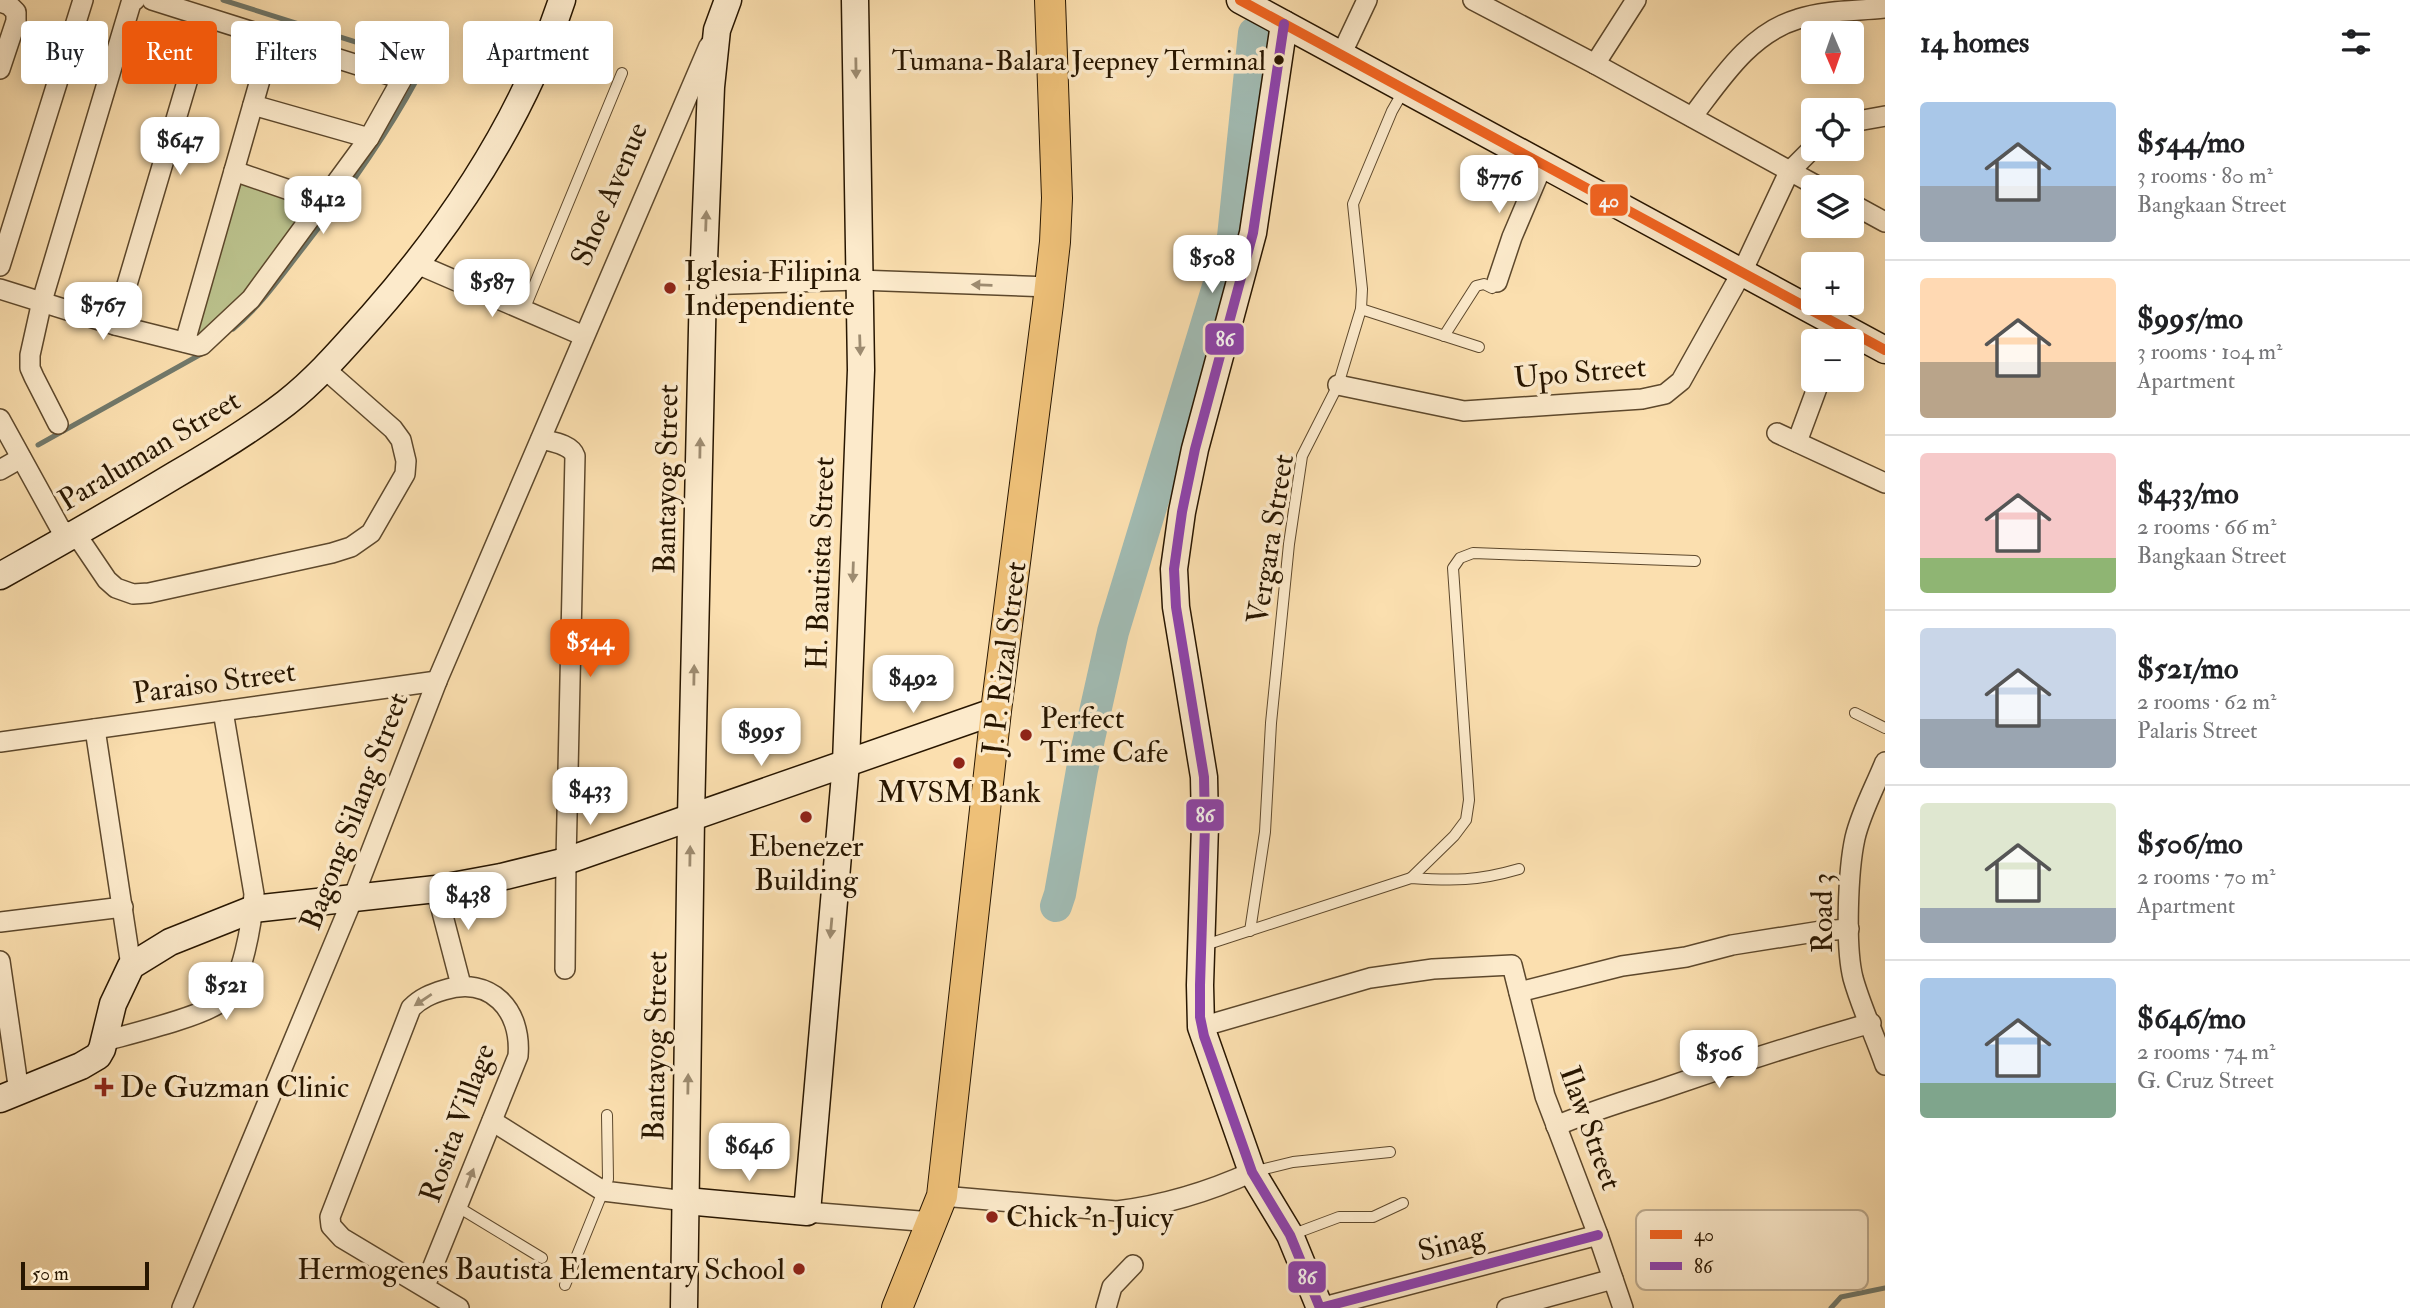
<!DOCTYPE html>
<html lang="en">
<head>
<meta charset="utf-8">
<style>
	:root { --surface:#fff; --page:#f6f6f6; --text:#202124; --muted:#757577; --line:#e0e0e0; --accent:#ea580c }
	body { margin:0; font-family:"IM FELL Double Pica",serif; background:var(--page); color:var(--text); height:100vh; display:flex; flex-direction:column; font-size:26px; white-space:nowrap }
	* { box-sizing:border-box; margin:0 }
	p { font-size:23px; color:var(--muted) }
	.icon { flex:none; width:38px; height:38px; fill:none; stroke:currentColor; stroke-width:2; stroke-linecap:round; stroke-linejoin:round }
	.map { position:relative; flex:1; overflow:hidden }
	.panel { display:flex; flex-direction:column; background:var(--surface); width:525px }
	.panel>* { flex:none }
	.top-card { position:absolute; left:21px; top:21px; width:665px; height:63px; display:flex; gap:14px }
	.needle { width:46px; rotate:178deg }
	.controls { position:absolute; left:1801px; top:21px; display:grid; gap:14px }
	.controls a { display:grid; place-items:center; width:63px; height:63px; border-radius:7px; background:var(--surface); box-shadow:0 4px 18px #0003; font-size:35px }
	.scale { position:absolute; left:21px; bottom:18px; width:128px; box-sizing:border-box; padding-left:7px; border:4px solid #281600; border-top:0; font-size:19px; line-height:24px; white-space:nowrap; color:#281600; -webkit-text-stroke:5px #fceacb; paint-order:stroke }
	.price { position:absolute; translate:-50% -60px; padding:0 16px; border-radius:14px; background:#fff; color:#222; font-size:23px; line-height:46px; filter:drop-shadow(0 2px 4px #0008) }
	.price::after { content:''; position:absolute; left:50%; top:42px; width:21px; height:16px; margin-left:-10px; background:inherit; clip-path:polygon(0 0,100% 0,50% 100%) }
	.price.current { background:var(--accent); color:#fff }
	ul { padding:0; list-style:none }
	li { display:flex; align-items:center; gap:21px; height:175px; padding:0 35px }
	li+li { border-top:2px solid var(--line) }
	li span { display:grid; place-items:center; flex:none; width:196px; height:140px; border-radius:7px; color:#555 }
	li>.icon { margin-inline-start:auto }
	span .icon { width:84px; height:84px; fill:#fffc; stroke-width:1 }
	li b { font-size:30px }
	h2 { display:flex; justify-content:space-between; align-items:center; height:84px; padding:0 35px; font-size:30px }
	.chip { padding:0 24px; border-radius:7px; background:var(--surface); box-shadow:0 4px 18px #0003; font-size:24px; line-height:63px }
	.chip.current { background:var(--accent); color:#fff }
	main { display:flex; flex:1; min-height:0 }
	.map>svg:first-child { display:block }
	.green { fill:#bbc28d; stroke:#726c46; stroke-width:2 }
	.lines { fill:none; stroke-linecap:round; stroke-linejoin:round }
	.stream { stroke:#71796b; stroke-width:5 }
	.river { stroke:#a1bbb3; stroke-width:32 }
	.lane-casing { stroke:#5d482c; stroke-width:12 }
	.street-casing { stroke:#5d482c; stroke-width:22 }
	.secondary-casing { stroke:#281600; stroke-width:29 }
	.primary-casing { stroke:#281600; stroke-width:32 }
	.lane { stroke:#fceacb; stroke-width:10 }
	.street { stroke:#fceacb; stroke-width:19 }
	.secondary { stroke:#fceacb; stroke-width:26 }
	.primary { stroke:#eec078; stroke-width:30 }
	.bus-1-casing { stroke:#fceacb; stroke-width:16 }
	.bus-2-casing { stroke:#fceacb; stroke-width:16 }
	.bus-1 { stroke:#f26522; stroke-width:10 }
	.bus-2 { stroke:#8e44ad; stroke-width:10 }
	.oneway { fill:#9d8b70 }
	.bus-dot { fill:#281600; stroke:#fceacb; stroke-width:2.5 }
	.poi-dot { fill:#8f2418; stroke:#fceacb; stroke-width:2.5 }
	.labels { text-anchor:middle; stroke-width:7; stroke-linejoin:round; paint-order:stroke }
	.bus-label { font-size:28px; fill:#281600; stroke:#fceacb; text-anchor:end }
	.street-label { font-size:30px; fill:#281600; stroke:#fceacb }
	.poi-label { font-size:30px; fill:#281600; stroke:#fceacb; text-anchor:start }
	.key { fill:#fceacb; stroke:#bcaa8e; stroke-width:2 }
	.key-label { font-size:19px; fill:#281600 }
	.line-badge { stroke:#fceacb; stroke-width:2.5 }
	.badge-label { font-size:19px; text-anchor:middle; font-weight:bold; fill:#fff }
</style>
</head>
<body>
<main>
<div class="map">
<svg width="1885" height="1308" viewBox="0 0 1885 1308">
	<rect width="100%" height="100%" fill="#fbdfaf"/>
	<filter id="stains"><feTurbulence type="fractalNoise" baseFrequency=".00286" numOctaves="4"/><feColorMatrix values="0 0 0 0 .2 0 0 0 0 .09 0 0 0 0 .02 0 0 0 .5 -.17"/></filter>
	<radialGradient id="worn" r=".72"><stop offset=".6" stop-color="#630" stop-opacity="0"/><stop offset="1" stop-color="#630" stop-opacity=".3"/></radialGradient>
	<!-- green -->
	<polygon class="green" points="237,177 313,204 233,310 193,340"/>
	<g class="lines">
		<!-- stream -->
		<g class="stream">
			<path d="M223 0 397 55 407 62 416 81C384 140 345 194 304 247 281 276 261 306 233 329"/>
			<polyline points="38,445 203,353"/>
			<polyline points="1831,1308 1841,1297 1885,1288"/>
		</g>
		<!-- river -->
		<polyline class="river" points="1056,906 1060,894 1082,770 1113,632 1233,237 1254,33"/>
		<!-- lane casing -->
		<g class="lane-casing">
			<g id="lane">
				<polyline points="1361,309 1479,347"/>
				<polyline points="524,310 622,73"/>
				<polyline points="1444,336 1476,286 1484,284 1492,288 1497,282"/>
				<polyline points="1855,713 1885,728"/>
				<polyline points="1411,878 1454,836 1466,820 1469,800 1453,568 1460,558 1473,553 1695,561"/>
				<polyline points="1250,931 1265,832 1271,723 1289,544 1302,456 1338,385 1361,309 1362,289 1353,204 1392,111 1404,90"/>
				<path d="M1202 946 1411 878C1453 881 1478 881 1519 869"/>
				<polyline points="1256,1171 1293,1162 1390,1152"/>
				<polyline points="458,1207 542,1258"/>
				<polyline points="1291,1235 1339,1217 1373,1217 1403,1203"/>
				<polyline points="565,1285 608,1179 607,1115"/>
			</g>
		</g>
		<!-- street casing -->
		<g class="street-casing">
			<g id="street">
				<polyline points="1473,0 1595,64 1819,187"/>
				<polyline points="0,2 9,5 16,12 16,21 0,69"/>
				<polyline points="1341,55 1367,0"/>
				<polyline points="1595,64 1636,0"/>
				<polyline points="253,105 369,138"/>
				<path d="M1692 117C1721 79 1750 33 1798 19 1825 10 1857 11 1885 8"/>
				<polyline points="1852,122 1885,116"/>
				<polyline points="234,171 324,202"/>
				<polyline points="1852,204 1885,222"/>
				<polyline points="417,264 584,336"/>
				<polyline points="0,266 83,0"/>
				<polyline points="1497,282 1512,237 1543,164"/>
				<polyline points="703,285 858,280 1050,287"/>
				<polyline points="0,289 115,325 199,346 202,345 251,299 369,138 402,79 152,0"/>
				<polyline points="115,325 206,18"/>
				<polyline points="185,342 272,38"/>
				<polyline points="1338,385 1464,411 1642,399 1665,394 1681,381 1742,272 1789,172 1813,148"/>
				<polyline points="0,419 60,528 82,543 107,580 116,588 133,594 149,593 332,553 351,547 371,533 405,474 406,461 401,440 393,429 326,370"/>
				<polyline points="58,424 34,377 30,368 30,355 42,301 131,3 135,0"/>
				<polyline points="1777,433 1885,483"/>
				<path d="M541 439C552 442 571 444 575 456L566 861 565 969"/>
				<polyline points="1797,442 1820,380"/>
				<polyline points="0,470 21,458"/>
				<polyline points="95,729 131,966"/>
				<polyline points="0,742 437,681"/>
				<path d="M1885 762C1875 787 1861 812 1855 838 1848 870 1845 946 1853 978 1861 1007 1875 1036 1885 1065"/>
				<polyline points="436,889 461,985"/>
				<polyline points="0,922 123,907"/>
				<polyline points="0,961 19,1092"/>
				<polyline points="1519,992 1622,966 1686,957 1732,945 1821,931 1849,929"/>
				<polyline points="1201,1027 1370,978 1433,969 1512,965 1545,1096 1598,1235 1623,1308"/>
				<path d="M105 1041C130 1034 205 1016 222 1001 243 982 252 922 254 894L223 711"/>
				<polyline points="492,1121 603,1191 686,1201"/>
				<path d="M1556 1126C1591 1111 1626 1101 1662 1089 1731 1065 1800 1043 1871 1023"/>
				<path d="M942 1196 1117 1211C1165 1205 1208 1192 1252 1172"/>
				<polyline points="807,1212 932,1222"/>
				<path d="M425 1286 518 1056C522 1009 490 976 444 990 431 994 421 998 411 1008L330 1217 331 1226 342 1238 459 1308"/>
				<polyline points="182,1308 353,898 437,681 709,46"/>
				<polyline points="1106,1308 1112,1287 1133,1265"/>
				<polyline points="1320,1308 1598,1235"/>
				<polyline points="1507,1308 1613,1279"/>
			</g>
		</g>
		<!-- secondary casing -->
		<g class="secondary-casing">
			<g id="secondary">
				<polyline points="1240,0 1885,350"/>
				<polyline points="1284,24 1253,233 1195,449 1182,512 1174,569 1176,607 1204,777 1205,825 1200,985 1201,1027 1252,1172 1290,1235 1320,1308"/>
				<path d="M0 576C59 543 117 510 175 475 213 453 251 430 286 403 319 377 344 347 372 316 453 224 523 118 562 0"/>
				<polyline points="0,1099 81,1066 98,1056 102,1049 113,1004 131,966 170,942 253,909 436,889 501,877 566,861 996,711"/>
				<polyline points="686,1201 807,1212 846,763 861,370 855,0"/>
				<polyline points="684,1308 691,817 703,285 711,87 717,30 728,0"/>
			</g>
		</g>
		<!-- primary casing -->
		<g class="primary-casing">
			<polyline id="primary" points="897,1308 942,1196 996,711 1048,304 1055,242 1057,198 1050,0"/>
		</g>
		<!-- lane -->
		<use href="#lane" class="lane"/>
		<!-- street -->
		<use href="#street" class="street"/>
		<!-- secondary -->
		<use href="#secondary" class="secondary"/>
		<!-- primary -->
		<use href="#primary" class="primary"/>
		<!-- bus-1 casing -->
		<g class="bus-1-casing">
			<polyline id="bus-1" points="1240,0 1885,350"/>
		</g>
		<!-- bus-2 casing -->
		<g class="bus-2-casing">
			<polyline id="bus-2" points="1284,24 1253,233 1195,449 1182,512 1174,569 1176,607 1204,777 1205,825 1200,985 1200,1017 1204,1036 1252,1172 1290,1235 1320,1308 1598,1235"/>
		</g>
		<!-- bus-1 -->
		<use href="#bus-1" class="bus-1"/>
		<!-- bus-2 -->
		<use href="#bus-2" class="bus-2"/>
	</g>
	<!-- one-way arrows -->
	<defs><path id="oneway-solid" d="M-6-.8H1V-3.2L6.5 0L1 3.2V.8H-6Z" transform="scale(1.75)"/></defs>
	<g class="oneway">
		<use href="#oneway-solid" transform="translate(856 68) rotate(89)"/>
		<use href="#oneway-solid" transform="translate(706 221) rotate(-88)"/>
		<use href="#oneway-solid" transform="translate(982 285) rotate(-178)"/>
		<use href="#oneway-solid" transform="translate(860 345) rotate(88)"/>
		<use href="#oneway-solid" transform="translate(700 448) rotate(-89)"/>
		<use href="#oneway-solid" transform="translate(853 572) rotate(92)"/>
		<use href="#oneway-solid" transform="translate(694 675) rotate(-89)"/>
		<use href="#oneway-solid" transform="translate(690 856) rotate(-89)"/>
		<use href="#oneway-solid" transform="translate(831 928) rotate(95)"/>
		<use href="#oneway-solid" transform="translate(423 1000) rotate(146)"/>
		<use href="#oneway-solid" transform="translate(688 1084) rotate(-89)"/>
		<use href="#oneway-solid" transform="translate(470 1178) rotate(-69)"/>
	</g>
	<!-- markers -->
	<circle class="bus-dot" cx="1279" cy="60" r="6"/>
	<g class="poi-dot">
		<circle cx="670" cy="288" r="7"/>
		<circle cx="1026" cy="735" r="7"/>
		<circle cx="959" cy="763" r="7"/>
		<circle cx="806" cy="817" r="7"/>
		<path d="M100.5 1076.5h7v7h7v7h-7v7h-7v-7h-7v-7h7z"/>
		<circle cx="992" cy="1217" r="7"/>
		<circle cx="799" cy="1269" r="7"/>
	</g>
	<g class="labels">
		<!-- bus labels -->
		<g class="bus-label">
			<text x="1266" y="70">Tumana-Balara Jeepney Terminal</text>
		</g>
		<!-- street labels -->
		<g class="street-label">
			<text transform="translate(609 194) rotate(-67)" y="10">Shoe Avenue</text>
			<text transform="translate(1580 372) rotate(-5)" y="10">Upo Street</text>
			<text transform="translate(149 450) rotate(-31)" y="10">Paraluman Street</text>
			<text transform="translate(666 479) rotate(-89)" y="10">Bantayog Street</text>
			<text transform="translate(1270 539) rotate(-81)" y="10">Vergara Street</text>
			<text transform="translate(820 563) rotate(-88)" y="10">H. Bautista Street</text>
			<text transform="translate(1004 658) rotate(-83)" y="10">J. P. Rizal Street</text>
			<text transform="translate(214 682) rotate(-8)" y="10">Paraiso Street</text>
			<text transform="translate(354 811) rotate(-69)" y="10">Bagong Silang Street</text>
			<text transform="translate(1822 913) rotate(-90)" y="10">Road 3</text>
			<text transform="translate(655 1046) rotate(-89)" y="10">Bantayog Street</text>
			<text transform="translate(457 1123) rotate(-70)" y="10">Rosita Village</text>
			<text transform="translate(1591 1128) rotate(70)" y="10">Ilaw Street</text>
			<text transform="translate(1451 1243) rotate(-15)" y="10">Sinag</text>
		</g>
		<!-- poi labels -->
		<g class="poi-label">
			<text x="684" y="281">Iglesia Filipina<tspan x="684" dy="34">Independiente</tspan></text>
			<text x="1040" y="728">Perfect<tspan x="1040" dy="34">Time Cafe</tspan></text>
			<text x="959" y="802" text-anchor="middle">MVSM Bank</text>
			<text x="806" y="856" text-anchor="middle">Ebenezer<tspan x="806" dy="34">Building</tspan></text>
			<text x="120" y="1097">De Guzman Clinic</text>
			<text x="1006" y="1227">Chick 'n Juicy</text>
			<text x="785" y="1279" text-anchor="end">Hermogenes Bautista Elementary School</text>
		</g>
	</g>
	<!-- legend -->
	<rect x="1636" y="1210" width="232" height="80" rx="10" class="key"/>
	<rect x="1650" y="1230" width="32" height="9" fill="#f26522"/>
	<rect x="1650" y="1262" width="32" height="8" fill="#8e44ad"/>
	<g class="key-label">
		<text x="1694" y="1241">40</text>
		<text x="1694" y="1273">86</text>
	</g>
	<g class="line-badge">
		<rect x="1589" y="183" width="40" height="34" rx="7" fill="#f26522"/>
		<rect x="1204" y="322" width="41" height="34" rx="7" fill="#8e44ad"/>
		<rect x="1185" y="798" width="40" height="34" rx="7" fill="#8e44ad"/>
		<rect x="1287" y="1260" width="40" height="34" rx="7" fill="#8e44ad"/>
	</g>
	<g class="badge-label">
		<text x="1609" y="207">40</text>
		<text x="1225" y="346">86</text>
		<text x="1205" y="822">86</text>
		<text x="1307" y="1284">86</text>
	</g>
	<rect width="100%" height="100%" filter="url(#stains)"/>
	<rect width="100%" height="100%" fill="url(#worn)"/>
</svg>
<div class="controls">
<a><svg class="needle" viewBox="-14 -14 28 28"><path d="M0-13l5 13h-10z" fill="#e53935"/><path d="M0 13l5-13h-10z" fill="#757577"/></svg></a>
<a><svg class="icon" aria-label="locate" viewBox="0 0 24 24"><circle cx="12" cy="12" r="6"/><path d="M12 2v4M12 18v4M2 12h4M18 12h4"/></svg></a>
<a><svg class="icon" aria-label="layers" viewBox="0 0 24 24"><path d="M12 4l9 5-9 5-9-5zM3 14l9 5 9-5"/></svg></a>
<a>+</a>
<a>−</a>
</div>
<div class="scale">50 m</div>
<b class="price" style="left:180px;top:177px">$647</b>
<b class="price" style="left:1499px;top:215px">$776</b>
<b class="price" style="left:323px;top:236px">$412</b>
<b class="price" style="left:1212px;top:295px">$508</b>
<b class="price" style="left:492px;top:319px">$587</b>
<b class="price" style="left:103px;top:342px">$767</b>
<b class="price current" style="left:590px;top:679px">$544</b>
<b class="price" style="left:913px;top:715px">$492</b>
<b class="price" style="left:761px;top:768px">$995</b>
<b class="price" style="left:590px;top:827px">$433</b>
<b class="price" style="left:468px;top:932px">$438</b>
<b class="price" style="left:226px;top:1022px">$521</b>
<b class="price" style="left:1719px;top:1090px">$506</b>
<b class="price" style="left:749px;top:1183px">$646</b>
<div class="top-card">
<a class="chip">Buy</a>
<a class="chip current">Rent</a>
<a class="chip">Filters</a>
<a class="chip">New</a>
<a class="chip">Apartment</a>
</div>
</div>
<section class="panel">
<h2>14 homes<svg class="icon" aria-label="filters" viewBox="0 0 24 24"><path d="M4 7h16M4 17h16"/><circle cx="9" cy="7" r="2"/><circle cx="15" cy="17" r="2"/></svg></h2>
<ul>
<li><span style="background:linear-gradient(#a9c7e8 60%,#9aa5b1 0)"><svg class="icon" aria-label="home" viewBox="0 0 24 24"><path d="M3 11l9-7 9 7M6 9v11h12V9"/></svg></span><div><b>$544/mo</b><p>3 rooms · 80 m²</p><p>Bangkaan Street</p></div></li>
<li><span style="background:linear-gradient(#ffd9b3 60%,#b9a48a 0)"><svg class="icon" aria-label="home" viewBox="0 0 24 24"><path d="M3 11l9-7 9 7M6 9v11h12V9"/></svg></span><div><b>$995/mo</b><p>3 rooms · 104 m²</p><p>Apartment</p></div></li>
<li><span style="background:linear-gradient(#f6c9c9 75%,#8fb573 0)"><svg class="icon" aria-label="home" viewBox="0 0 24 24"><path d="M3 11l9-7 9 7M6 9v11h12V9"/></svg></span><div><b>$433/mo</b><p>2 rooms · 66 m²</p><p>Bangkaan Street</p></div></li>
<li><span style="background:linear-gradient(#c9d6e8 65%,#9aa5b1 0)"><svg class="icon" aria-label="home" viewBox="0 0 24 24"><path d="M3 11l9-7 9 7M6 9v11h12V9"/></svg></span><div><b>$521/mo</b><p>2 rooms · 62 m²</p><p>Palaris Street</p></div></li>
<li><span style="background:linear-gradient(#dfe7d0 75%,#9aa5b1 0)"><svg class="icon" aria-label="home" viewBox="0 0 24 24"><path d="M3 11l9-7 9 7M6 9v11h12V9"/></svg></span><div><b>$506/mo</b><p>2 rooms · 70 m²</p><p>Apartment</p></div></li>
<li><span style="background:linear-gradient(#a9c7e8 75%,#7fa58c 0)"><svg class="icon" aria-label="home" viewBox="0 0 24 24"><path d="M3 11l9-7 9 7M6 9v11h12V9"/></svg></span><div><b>$646/mo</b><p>2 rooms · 74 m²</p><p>G. Cruz Street</p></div></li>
</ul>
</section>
</main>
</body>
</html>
